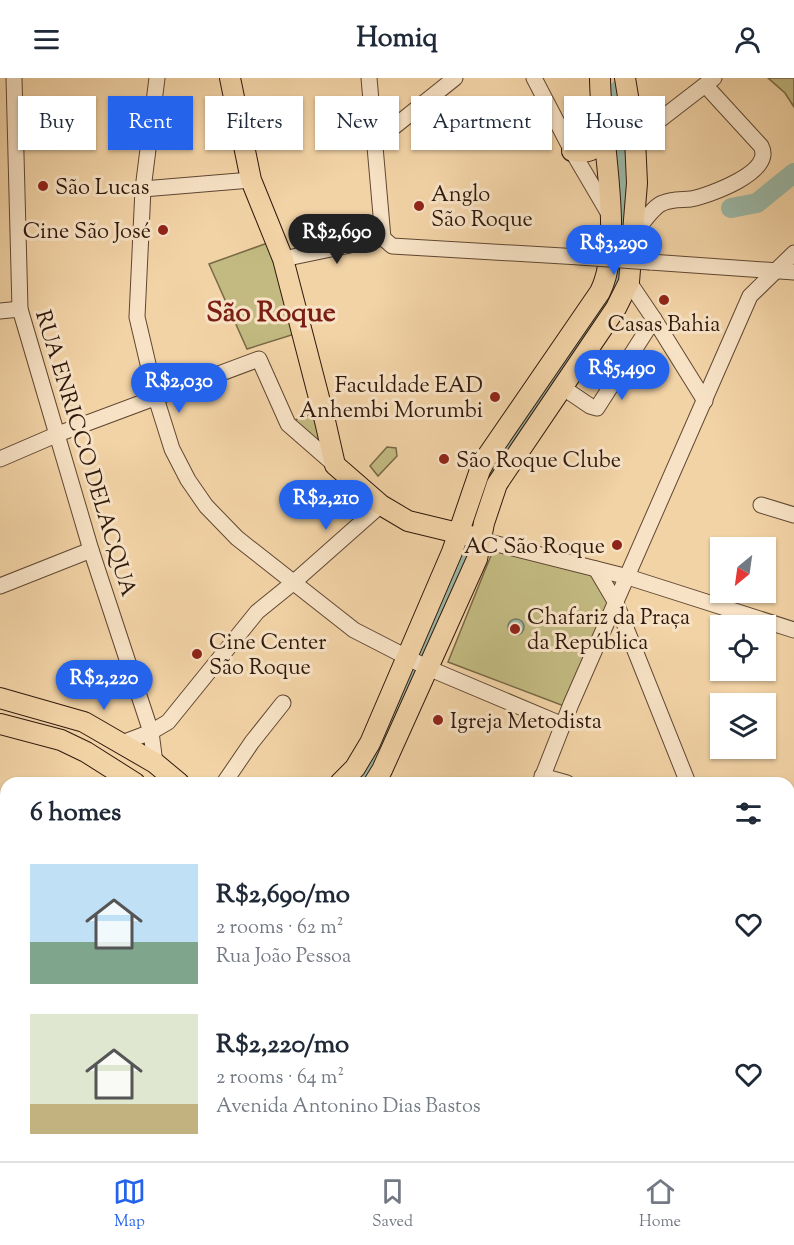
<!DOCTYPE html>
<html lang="en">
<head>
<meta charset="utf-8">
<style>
	:root { --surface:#fff; --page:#f6f6f7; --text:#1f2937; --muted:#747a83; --line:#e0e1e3; --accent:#2563eb }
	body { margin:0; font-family:"Sorts Mill Goudy",serif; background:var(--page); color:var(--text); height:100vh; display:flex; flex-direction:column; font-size:22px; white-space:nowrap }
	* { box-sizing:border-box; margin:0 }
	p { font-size:20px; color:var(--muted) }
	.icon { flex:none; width:33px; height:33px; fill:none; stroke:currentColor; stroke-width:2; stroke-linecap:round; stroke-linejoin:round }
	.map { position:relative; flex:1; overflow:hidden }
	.details { position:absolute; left:0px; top:699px; width:795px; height:384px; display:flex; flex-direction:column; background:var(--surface); border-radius:18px 18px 0 0; box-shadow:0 2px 4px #0004 }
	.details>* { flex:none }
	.top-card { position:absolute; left:18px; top:18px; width:759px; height:54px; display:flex; gap:12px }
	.needle { width:39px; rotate:209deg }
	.controls { position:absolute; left:710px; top:459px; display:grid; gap:12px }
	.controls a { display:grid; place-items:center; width:66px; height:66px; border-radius:0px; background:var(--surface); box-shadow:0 2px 4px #0004; font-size:30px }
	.price { position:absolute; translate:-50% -51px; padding:0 14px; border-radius:21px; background:var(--accent); color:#fff; font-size:20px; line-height:39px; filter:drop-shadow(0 2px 3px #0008) }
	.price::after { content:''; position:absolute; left:50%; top:36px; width:18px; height:14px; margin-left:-9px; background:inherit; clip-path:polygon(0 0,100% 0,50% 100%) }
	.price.selected { background:#222; color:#fff }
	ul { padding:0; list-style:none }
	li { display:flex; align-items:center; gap:18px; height:150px; padding:0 30px }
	li span { display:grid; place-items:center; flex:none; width:168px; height:120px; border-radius:0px; color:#555 }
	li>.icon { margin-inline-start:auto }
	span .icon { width:72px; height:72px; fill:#fffc; stroke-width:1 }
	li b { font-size:26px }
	h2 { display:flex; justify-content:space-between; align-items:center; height:72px; padding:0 30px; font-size:26px }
	.tag { padding:0 21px; border-radius:0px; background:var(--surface); box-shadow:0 2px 4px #0004; font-size:21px; line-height:54px }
	.tag.selected { background:var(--accent); color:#fff }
	header { display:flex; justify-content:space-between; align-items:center; height:78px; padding:0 30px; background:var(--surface); font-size:27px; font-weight:700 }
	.dock { display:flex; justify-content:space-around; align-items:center; height:84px; border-top:2px solid var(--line); background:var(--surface); font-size:16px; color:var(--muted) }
	.dock a { display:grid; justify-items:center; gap:3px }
	.dock .selected { color:var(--accent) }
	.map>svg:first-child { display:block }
	.green { fill:#c2ba81; stroke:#786946; stroke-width:1.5 }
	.water { fill:#9bb8a7; stroke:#707869; stroke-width:1.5 }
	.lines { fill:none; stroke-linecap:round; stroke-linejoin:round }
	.river { stroke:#9bb8a7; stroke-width:20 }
	.minor-casing { stroke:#604732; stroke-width:17 }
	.major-casing { stroke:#2f180c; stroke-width:22 }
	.minor { stroke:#f7e2c5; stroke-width:15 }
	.major { stroke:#f2d3a6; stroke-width:20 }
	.minor-bridge-casing { stroke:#604732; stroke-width:17; stroke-linecap:butt }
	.minor-bridge { stroke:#f7e2c5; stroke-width:15 }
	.poi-dot { fill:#8f2418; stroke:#f7e2c5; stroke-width:2 }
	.labels { text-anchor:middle; stroke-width:6; stroke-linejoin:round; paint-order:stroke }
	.poi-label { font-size:22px; fill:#2f180c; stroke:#f7e2c5; text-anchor:start }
	.street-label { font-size:22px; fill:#2f180c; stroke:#f7e2c5 }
	.district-label { font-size:28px; font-weight:bold; fill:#7a1f14; stroke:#f7e2c5 }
</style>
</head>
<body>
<header><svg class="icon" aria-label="menu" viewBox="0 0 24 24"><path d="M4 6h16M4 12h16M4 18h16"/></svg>Homiq<svg class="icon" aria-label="person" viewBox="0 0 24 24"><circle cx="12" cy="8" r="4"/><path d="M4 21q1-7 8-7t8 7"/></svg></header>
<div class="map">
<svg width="794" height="1083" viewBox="0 0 794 1083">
	<rect width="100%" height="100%" fill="#f2d3a6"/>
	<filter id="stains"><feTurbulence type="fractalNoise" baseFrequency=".00333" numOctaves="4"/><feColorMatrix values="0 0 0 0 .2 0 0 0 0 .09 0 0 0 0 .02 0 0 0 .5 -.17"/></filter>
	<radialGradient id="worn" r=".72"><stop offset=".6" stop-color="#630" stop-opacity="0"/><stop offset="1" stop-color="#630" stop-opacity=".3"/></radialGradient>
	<!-- green -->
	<g class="green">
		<polygon points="768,0 794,0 794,29 785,15"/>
		<polygon points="273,163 298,255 247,271 209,186"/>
		<polygon points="320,333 331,380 289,344"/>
		<polygon points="387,369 396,370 397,378 378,398 370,388"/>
		<polygon points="494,470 618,503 564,628 448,584"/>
		<polygon points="420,1077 438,1077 451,1083 418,1083"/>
		<polygon points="527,1077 572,1077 556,1083 529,1083"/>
	</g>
	<!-- water -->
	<circle class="water" cx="516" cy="549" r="8"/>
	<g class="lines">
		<!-- river -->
		<g class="river">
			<polyline points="619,12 627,119 626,141"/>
			<polyline points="731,130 757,125 794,95"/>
			<polyline points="487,397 608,220 618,204 624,170"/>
			<polyline points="425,569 466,473"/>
			<path d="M355 705C384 676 397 633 413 596"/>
		</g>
		<!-- minor casing -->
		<g class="minor-casing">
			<g id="minor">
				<polyline points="14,0 20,231 91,472 151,654 155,685"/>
				<polyline points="157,0 143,111 137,239 156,320 172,371 188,402 206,428 237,460 354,552 428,590 563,647"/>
				<polyline points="369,0 383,160"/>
				<polyline points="534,0 572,73 609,136"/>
				<polyline points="635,61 714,0"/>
				<polyline points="375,64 455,0"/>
				<polyline points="143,111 251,102"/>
				<path d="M634 155C642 147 653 128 663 125 671 121 682 122 691 121 710 117 775 94 761 68L706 8"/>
				<polyline points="383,160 392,168 580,179"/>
				<polyline points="283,181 383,160"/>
				<polyline points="650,184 794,194"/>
				<polyline points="629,204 654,241 705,323"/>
				<polyline points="0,233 20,231"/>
				<polyline points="562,309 590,328 597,330 654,241"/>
				<polyline points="0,381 58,356 259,281 288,346 335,387"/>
				<polyline points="761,427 794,437"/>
				<polyline points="481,462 628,499 794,552"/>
				<polyline points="596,491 616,525 688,705"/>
				<polyline points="0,508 91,472"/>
				<polyline points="122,665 151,654 168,644 257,534 294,504 381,427"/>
				<polyline points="542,698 567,705"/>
				<polyline points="224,705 252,664 283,625"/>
				<polyline points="540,705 571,626 750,218 794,175"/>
				<polyline points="789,820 794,825"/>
				<polyline points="0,868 6,870"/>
				<polyline points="789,900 794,897"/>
				<polyline points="0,1062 6,1068"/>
				<polyline points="18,1077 46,1083"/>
				<polyline points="330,1077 344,1083"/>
				<polyline points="655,1077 673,1083"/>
				<polyline points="64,1083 99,1081"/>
				<polyline points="302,1083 305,1077"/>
				<polyline points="505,1083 508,1077"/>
				<polyline points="607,1083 620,1077"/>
			</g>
		</g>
		<!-- major casing -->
		<g class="major-casing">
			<g id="major">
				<polyline points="230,0 251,102 283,181 325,343 335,387 381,427 408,443 470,458"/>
				<path d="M572 73C590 76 597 72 603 54"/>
				<polyline points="0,620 84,644 155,685 179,705"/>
				<polyline points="0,646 61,662 86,674 135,705"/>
				<path d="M340 705 355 690 370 665 452 474 480 392 488 377 600 214C625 164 600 59 600 0"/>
				<polyline points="374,705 382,692 477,481 484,445 497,406 616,230 629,204 637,105 635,61 625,0"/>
			</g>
		</g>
		<!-- minor -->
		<use href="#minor" class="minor"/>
		<!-- major -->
		<use href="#major" class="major"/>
		<!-- minor-bridge casing -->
		<g class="minor-bridge-casing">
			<polyline id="minor-bridge" points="580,179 650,184"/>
		</g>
		<!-- minor-bridge -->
		<use href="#minor-bridge" class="minor-bridge"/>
	</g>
	<!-- markers -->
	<g class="poi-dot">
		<circle cx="43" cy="108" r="6"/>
		<circle cx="419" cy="128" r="6"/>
		<circle cx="163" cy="152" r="6"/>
		<circle cx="664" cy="222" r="6"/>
		<circle cx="495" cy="319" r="6"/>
		<circle cx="444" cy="381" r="6"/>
		<circle cx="617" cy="467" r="6"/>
		<circle cx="515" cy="551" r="6"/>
		<circle cx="197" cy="576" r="6"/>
		<circle cx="438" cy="642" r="6"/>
	</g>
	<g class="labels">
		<!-- poi labels -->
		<g class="poi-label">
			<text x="55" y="116">São Lucas</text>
			<text x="431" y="123">Anglo<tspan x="431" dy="25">São Roque</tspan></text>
			<text x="151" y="160" text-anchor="end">Cine São José</text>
			<text x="664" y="253" text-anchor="middle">Casas Bahia</text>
			<text x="483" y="314" text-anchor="end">Faculdade EAD<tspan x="483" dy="25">Anhembi Morumbi</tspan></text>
			<text x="456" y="389">São Roque Clube</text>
			<text x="605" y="475" text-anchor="end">AC São Roque</text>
			<text x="527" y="546">Chafariz da Praça<tspan x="527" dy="25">da República</tspan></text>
			<text x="209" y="571">Cine Center<tspan x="209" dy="25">São Roque</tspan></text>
			<text x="450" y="650">Igreja Metodista</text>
		</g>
		<!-- street labels -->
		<g class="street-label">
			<text transform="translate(87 375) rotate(73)" y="8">RUA ENRICCO DELACQUA</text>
		</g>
		<!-- district labels -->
		<g class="district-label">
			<text x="271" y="243">São Roque</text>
		</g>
	</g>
	<rect width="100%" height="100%" filter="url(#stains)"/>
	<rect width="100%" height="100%" fill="url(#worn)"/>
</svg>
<div class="controls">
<a><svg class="needle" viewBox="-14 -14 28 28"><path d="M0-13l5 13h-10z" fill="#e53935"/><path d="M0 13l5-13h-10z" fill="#747a83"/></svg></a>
<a><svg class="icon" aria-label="locate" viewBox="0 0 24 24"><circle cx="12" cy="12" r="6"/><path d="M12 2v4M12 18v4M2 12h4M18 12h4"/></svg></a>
<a><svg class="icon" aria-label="layers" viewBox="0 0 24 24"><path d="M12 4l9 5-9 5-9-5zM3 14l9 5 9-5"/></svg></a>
</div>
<b class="price selected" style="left:337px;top:187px">R$2,690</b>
<b class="price" style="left:614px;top:198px">R$3,290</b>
<b class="price" style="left:622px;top:323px">R$5,490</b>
<b class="price" style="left:179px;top:336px">R$2,030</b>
<b class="price" style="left:326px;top:453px">R$2,210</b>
<b class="price" style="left:104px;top:633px">R$2,220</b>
<div class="top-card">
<a class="tag">Buy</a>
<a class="tag selected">Rent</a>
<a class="tag">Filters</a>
<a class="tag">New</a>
<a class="tag">Apartment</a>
<a class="tag">House</a>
</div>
<section class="details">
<h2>6 homes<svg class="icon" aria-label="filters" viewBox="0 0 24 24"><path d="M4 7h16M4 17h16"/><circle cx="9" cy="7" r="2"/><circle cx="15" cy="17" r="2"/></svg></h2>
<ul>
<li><span style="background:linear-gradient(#bfe0f5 65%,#7fa58c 0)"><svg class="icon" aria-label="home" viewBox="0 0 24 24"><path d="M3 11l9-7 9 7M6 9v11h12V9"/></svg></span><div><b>R$2,690/mo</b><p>2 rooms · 62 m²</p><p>Rua João Pessoa</p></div><svg class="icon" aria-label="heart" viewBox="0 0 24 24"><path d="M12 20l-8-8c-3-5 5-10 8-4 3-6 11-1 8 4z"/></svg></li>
<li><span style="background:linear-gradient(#dfe7d0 75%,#c2b280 0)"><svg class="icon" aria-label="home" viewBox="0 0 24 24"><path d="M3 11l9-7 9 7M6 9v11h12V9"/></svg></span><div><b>R$2,220/mo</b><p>2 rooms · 64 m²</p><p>Avenida Antonino Dias Bastos</p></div><svg class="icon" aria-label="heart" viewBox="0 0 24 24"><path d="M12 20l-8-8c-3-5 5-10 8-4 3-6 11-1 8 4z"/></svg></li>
</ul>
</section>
</div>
<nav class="dock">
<a class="selected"><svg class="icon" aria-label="map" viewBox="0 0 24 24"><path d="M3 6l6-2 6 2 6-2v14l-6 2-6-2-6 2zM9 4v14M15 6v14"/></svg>Map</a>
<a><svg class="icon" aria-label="saved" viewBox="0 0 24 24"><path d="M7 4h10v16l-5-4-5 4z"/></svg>Saved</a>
<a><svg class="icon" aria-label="home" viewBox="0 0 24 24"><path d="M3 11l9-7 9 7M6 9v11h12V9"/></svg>Home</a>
</nav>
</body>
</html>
